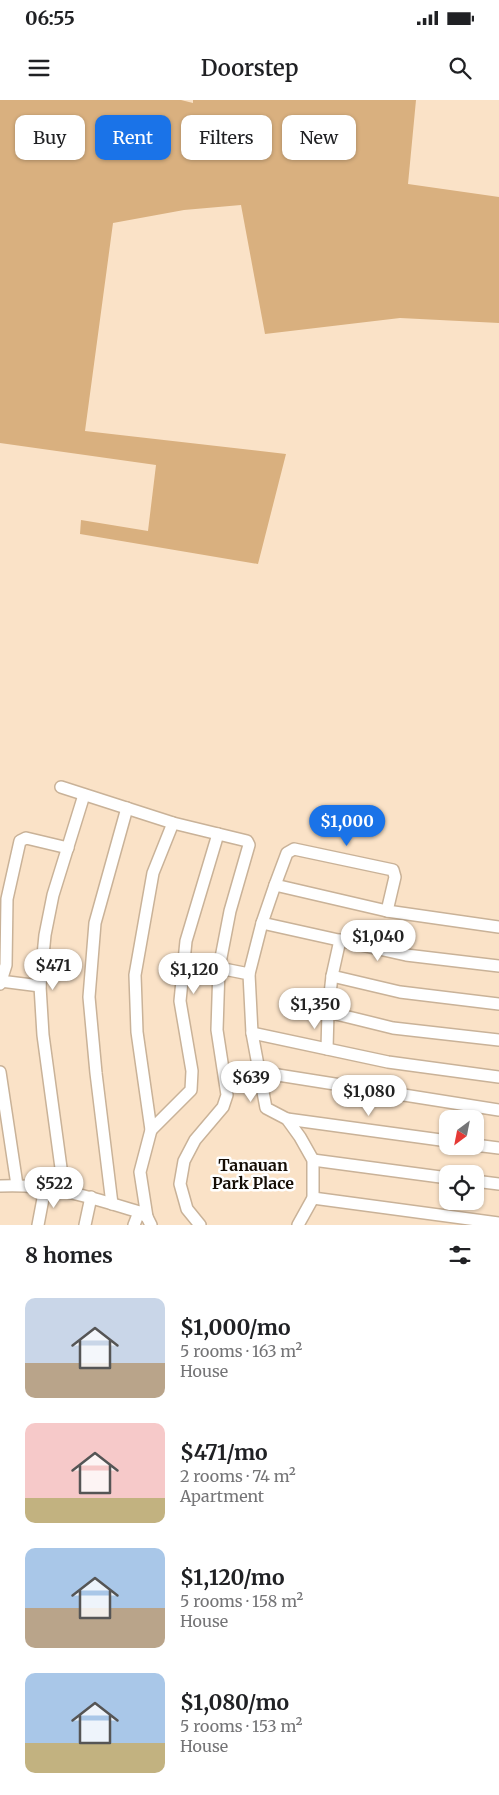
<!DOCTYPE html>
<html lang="en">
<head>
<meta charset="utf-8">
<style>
	:root { --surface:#fff; --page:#f6f6f6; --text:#202124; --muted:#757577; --accent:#1a73e8 }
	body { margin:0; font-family:Merriweather,serif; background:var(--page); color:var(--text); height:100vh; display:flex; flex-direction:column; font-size:19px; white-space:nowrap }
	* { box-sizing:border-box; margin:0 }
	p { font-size:16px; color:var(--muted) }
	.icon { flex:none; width:28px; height:28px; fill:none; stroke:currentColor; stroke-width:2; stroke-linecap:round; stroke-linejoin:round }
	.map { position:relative; height:1125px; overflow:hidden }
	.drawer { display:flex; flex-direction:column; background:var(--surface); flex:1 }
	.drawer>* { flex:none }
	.top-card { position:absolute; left:15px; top:15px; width:470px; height:45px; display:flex; gap:10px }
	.needle { width:32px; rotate:212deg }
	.buttons { position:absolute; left:439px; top:1010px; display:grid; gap:10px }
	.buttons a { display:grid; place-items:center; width:45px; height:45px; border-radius:10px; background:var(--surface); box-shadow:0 1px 4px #0004; font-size:25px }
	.price { position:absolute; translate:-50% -42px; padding:0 11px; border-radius:18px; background:#fff; color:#222; font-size:16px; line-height:32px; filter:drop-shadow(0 1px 2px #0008) }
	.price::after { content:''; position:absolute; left:50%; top:30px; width:15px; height:11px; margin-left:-8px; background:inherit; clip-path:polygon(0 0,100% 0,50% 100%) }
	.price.active { background:var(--accent); color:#fff }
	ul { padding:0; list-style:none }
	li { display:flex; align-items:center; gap:15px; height:125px; padding:0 25px }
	li span { display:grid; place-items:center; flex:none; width:140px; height:100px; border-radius:10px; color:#555 }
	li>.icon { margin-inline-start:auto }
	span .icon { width:60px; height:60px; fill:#fffc; stroke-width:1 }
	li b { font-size:21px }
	h2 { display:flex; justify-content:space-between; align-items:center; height:60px; padding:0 25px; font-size:21px }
	.chip { padding:0 18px; border-radius:10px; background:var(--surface); box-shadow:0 1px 4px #0004; font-size:18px; line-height:45px }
	.chip.active { background:var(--accent); color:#fff }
	.status { display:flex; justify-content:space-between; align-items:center; height:35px; padding:0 25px; background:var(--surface); direction:ltr }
	.status svg { height:14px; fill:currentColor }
	header { display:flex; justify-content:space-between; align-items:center; height:65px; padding:0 25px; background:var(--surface); font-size:22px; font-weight:600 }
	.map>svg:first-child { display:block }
	.green { fill:#d9b07f }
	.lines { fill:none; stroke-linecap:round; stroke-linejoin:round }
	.minor-casing { stroke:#c9b298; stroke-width:14 }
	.minor { stroke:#fff; stroke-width:11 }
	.labels { text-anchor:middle; stroke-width:5; stroke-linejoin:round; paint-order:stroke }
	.neighbourhood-label { font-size:16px; font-weight:bold; fill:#150d05; stroke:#fff }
</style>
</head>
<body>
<div class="status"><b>06:55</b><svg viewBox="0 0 49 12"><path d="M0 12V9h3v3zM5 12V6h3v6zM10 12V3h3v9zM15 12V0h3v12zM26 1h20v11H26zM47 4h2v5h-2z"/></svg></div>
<header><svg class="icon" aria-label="menu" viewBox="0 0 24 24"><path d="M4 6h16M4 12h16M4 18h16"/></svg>Doorstep<svg class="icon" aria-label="search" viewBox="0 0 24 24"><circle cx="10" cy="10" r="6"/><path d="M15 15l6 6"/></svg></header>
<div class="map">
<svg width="499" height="1125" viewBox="0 0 499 1125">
	<rect width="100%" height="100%" fill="#fae2c7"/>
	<!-- green -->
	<polygon class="green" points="0,0 181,0 193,3 193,0 416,0 408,84 499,97 499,223 400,218 265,234 241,105 184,110 113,123 85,331 286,354 258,464 80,434 81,420 148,431 156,365 0,343"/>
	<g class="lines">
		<!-- minor casing -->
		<g class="minor-casing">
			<g id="minor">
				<polyline points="61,687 173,723 247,741 249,745 230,811 219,868 217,930 227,995 223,1007 195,1040 184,1061 180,1084 187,1109 200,1125"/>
				<polyline points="275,785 287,753 294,749 393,770 395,777 387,811"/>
				<polyline points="262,823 406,855 499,866"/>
				<polyline points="340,840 332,876 400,892 499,904"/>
				<polyline points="219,868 249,874 252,933 266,1008 287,1019 300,1037 313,1060 313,1098 298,1125"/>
				<polyline points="249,874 262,823 275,785 387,811 499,827"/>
				<polyline points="332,876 328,912 393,928 499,940"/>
				<polyline points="0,881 40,886"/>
				<polyline points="0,884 6,865 7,799 20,741 26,738 68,748"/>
				<polyline points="252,933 388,962 499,977"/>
				<polyline points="327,949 328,912"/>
				<polyline points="0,972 17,1085"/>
				<polyline points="259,972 499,1010"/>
				<polyline points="287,1019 448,1041"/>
				<polyline points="151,1030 191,990 192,971 180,901 186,841 218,734"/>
				<polyline points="475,1045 499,1048"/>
				<polyline points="313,1060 448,1078"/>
				<polyline points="475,1081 499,1084"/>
				<path d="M0 1086C48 1083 93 1098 139 1112L147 1117 151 1125"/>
				<polyline points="64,1090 43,935 40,886 45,835 53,795 84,695"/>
				<polyline points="313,1098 499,1123"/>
				<polyline points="112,1104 96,973 89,897 95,823 127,708"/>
				<polyline points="147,1117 140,1072 151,1030 137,932 135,875 153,773 173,723"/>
				<polyline points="38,1125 45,1088"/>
				<polyline points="85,1125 91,1097"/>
				<polyline points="134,1125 139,1112"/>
			</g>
		</g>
		<!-- minor -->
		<use href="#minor" class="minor"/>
	</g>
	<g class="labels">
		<!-- neighbourhood labels -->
		<g class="neighbourhood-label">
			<text x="253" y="1071">Tanauan<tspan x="253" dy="18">Park Place</tspan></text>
		</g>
	</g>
</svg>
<div class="buttons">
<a><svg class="needle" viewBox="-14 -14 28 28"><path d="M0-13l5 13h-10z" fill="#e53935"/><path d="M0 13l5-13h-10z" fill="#757577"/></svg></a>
<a><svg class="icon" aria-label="locate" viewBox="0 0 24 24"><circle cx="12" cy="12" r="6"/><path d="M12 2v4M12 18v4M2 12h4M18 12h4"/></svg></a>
</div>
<b class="price active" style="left:347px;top:747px">$1,000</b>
<b class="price" style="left:378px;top:862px">$1,040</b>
<b class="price" style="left:53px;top:891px">$471</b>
<b class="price" style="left:194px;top:895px">$1,120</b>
<b class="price" style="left:315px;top:930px">$1,350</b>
<b class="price" style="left:251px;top:1003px">$639</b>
<b class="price" style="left:369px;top:1017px">$1,080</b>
<b class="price" style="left:54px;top:1109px">$522</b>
<div class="top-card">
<a class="chip">Buy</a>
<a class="chip active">Rent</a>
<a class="chip">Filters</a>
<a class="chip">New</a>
</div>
</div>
<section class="drawer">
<h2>8 homes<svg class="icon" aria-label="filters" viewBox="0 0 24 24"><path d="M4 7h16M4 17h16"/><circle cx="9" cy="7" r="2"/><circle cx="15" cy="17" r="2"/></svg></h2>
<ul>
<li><span style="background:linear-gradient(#c9d6e8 65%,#b9a48a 0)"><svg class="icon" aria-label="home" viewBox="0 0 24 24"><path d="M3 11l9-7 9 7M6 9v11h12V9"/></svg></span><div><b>$1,000/mo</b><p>5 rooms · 163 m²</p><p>House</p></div></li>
<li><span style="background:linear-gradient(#f6c9c9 75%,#c2b280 0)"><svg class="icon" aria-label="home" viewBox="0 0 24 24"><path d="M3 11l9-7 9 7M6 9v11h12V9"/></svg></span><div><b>$471/mo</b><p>2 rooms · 74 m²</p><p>Apartment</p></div></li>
<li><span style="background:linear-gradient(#a9c7e8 60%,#b9a48a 0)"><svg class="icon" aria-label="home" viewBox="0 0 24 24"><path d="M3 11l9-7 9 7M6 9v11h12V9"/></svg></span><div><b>$1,120/mo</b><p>5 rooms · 158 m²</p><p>House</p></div></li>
<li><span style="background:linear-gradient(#a9c7e8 70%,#c2b280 0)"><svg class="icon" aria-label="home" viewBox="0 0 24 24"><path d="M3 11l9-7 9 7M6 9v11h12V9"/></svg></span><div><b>$1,080/mo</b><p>5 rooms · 153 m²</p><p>House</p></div></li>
</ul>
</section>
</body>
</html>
